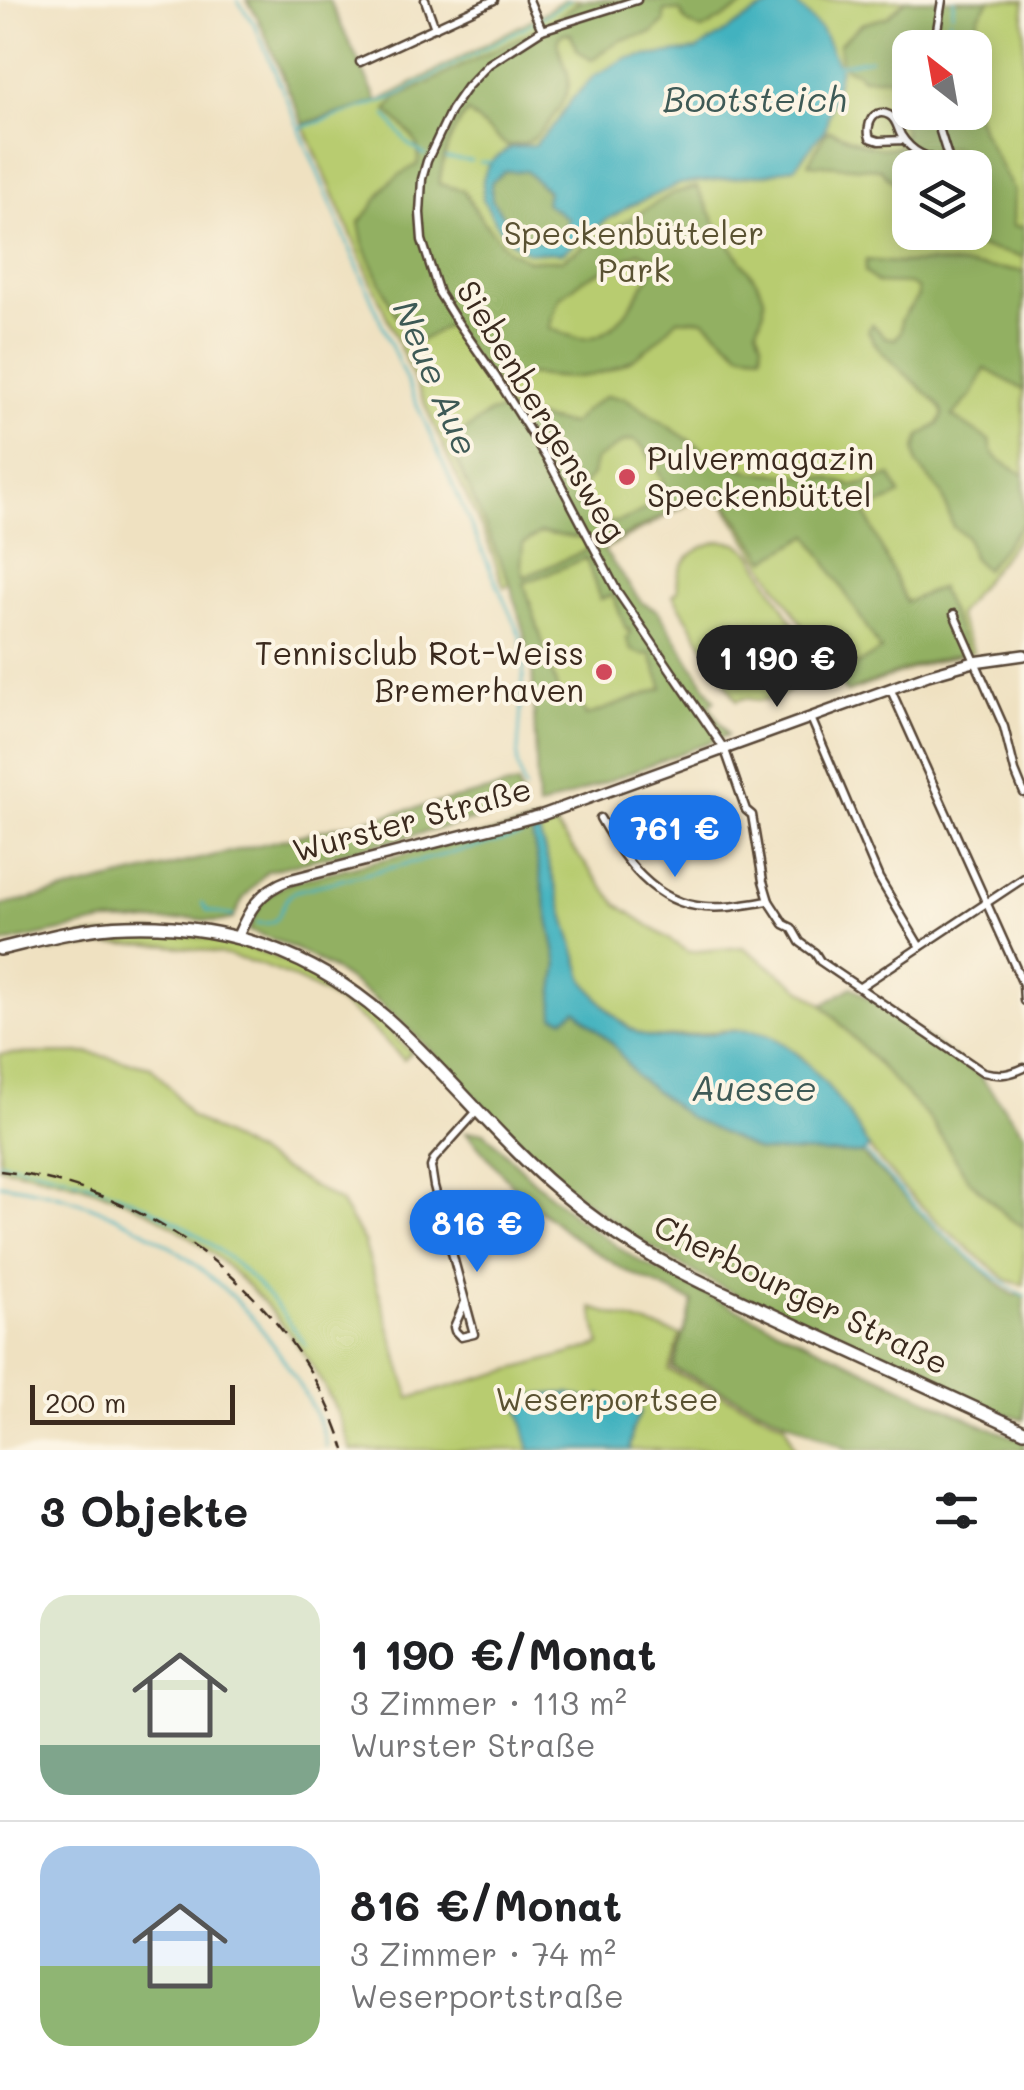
<!DOCTYPE html>
<html lang="de">
<head>
<meta charset="utf-8">
<style>
	:root { --surface:#fff; --page:#f2f2f2; --text:#202124; --muted:#757577; --line:#e0e0e0; --accent:#1a73e8 }
	body { margin:0; font-family:Mali,sans-serif; background:var(--page); color:var(--text); height:100vh; display:flex; flex-direction:column; font-size:38px; white-space:nowrap }
	* { box-sizing:border-box; margin:0 }
	p { font-size:32px; color:var(--muted) }
	.icon { flex:none; width:55px; height:55px; fill:none; stroke:currentColor; stroke-width:2; stroke-linecap:round; stroke-linejoin:round }
	.map { position:relative; height:1450px; overflow:hidden }
	.side { display:flex; flex-direction:column; background:var(--surface); flex:1 }
	.side>* { flex:none }
	.needle { width:65px; rotate:329deg }
	.fabs { position:absolute; left:892px; top:30px; display:grid; gap:20px }
	.fabs a { display:grid; place-items:center; width:100px; height:100px; border-radius:20px; background:var(--surface); box-shadow:0 5px 25px #0003; font-size:50px }
	.scale { position:absolute; left:30px; bottom:25px; width:205px; box-sizing:border-box; padding-left:10px; border:5px solid #3b2a1e; border-top:0; font-size:28px; line-height:35px; white-space:nowrap; color:#3b2a1e; -webkit-text-stroke:8px #fcf5e5; paint-order:stroke }
	.price { position:absolute; translate:-50% -85px; padding:0 22px; border-radius:35px; background:var(--accent); color:#fff; font-size:32px; line-height:65px; filter:drop-shadow(0 2px 5px #0008) }
	.price::after { content:''; position:absolute; left:50%; top:60px; width:30px; height:22px; margin-left:-15px; background:inherit; clip-path:polygon(0 0,100% 0,50% 100%) }
	.price.selected { background:#222; color:#fff }
	ul { padding:0; list-style:none }
	li { display:flex; align-items:center; gap:30px; height:250px; padding:0 40px }
	li+li { border-top:2px solid var(--line) }
	li span { display:grid; place-items:center; flex:none; width:280px; height:200px; border-radius:30px; color:#555 }
	li>.icon { margin-inline-start:auto }
	span .icon { width:120px; height:120px; fill:#fffc; stroke-width:1 }
	li b { font-size:42px }
	h2 { display:flex; justify-content:space-between; align-items:center; height:120px; padding:0 40px; font-size:42px }
	.map>svg:first-child { display:block }
	.green { fill:#b8cc6f; stroke:#7a7b46; stroke-width:2.5; fill-rule:evenodd }
	.forest { fill:#92b062; stroke:#666d40; stroke-width:2.5; fill-rule:evenodd }
	.water { fill:#43b2bf; stroke:#3f6e6e; stroke-width:2.5; fill-rule:evenodd }
	.lines { fill:none; stroke-linecap:round; stroke-linejoin:round }
	.stream { stroke:#43b2bf; stroke-width:2.5 }
	.minor-casing { stroke:#564536; stroke-width:11 }
	.tertiary-casing { stroke:#564536; stroke-width:14 }
	.primary-casing { stroke:#564536; stroke-width:16 }
	.minor { stroke:#fff; stroke-width:6 }
	.tertiary { stroke:#fff; stroke-width:9 }
	.primary { stroke:#fff; stroke-width:11 }
	.rail { stroke:#3b2a1e; stroke-width:2.5; stroke-dasharray:15 8; stroke-linecap:butt }
	.poi-dot { fill:#d1495b; stroke:#fcf5e5; stroke-width:4 }
	.labels { text-anchor:middle; stroke-width:8; stroke-linejoin:round; paint-order:stroke }
	.park-label { font-size:32px; fill:#5a5232; stroke:#fcf5e5 }
	.street-label { font-size:32px; fill:#3b2a1e; stroke:#fcf5e5 }
	.poi-label { font-size:32px; fill:#3b2a1e; stroke:#fcf5e5; text-anchor:start }
	.water-label { font-size:35px; font-style:italic; fill:#3e5a56; stroke:#fcf5e5 }
</style>
</head>
<body>
<div class="map">
<svg width="1024" height="1450" viewBox="0 0 1024 1450">
	<rect width="100%" height="100%" fill="#fcf5e5"/>
	<filter id="ink" filterUnits="userSpaceOnUse"><feTurbulence type="fractalNoise" baseFrequency=".01" numOctaves="2"/><feDisplacementMap in="SourceGraphic" scale="20" xChannelSelector="R" yChannelSelector="G"/><feConvolveMatrix kernelMatrix="1 2 1 2 8 2 1 2 1" color-interpolation-filters="sRGB"/></filter>
	<filter id="wash" filterUnits="userSpaceOnUse"><feTurbulence type="fractalNoise" baseFrequency=".0048" numOctaves="4" result="noise"/><feDisplacementMap in="SourceGraphic" scale="40" xChannelSelector="R" yChannelSelector="G"/><feGaussianBlur stdDeviation="2.25" result="paint"/><feColorMatrix in="noise" values="0 0 0 0 0 0 0 0 0 0 0 0 0 0 0 0 0 1.4 0 .05"/><feComposite in="paint" operator="in"/></filter>
	<g filter="url(#wash)">
		<rect width="100%" height="100%" fill="#efe1c1"/>
		<!-- green -->
		<g class="green">
			<path d="M563 0H1024V530L957 615 973 652 925 664 846 693 715 490 605 549 504 587 487 540 450 462 303 124 378 102 540 15ZM910 48H975V112H910ZM910 168H975V232H910Z"/>
			<path d="M721 541 738 543 752 554 806 645C815 674 789 699 761 700 750 701 748 695 737 701L673 595 678 590C674 562 695 547 721 541Z"/>
			<polygon points="586,558 600,599 612,594 630,635 650,653 664,688 598,765 580,699 562,704 523,583"/>
			<path d="M555 826 617 904 688 952 743 947 823 1005 932 1122 968 1179 1009 1218 1024 1227V1285L1006 1280 942 1226 902 1187 869 1148 802 1057C780 1040 759 1030 731 1030 713 1030 695 1036 677 1036 668 1036 655 1039 646 1036 623 1030 598 999 584 980L539 832Z"/>
			<path d="M155 932C226 936 294 957 353 1000 373 1015 392 1035 411 1052L404 1060C386 1042 368 1023 346 1008 259 948 152 933 49 952L48 944 83 936Z"/>
			<path d="M89 1053 151 1067 173 1091 190 1116 340 1202 364 1242 410 1398 600 1345 592 1308 681 1335 669 1370 785 1424 795 1450H351C325 1359 241 1264 160 1218 112 1190 55 1177 0 1167V1054Z"/>
		</g>
		<!-- forest -->
		<g class="forest">
			<polygon points="247,0 329,0 378,102 303,124 258,18"/>
			<path d="M582 0H754L702 30 686 22 680 11 664 10V22L652 33 621 40 591 60 576 49 571 34 564 33 559 37C556 54 569 65 569 82 568 101 541 137 523 144 520 145 509 145 507 146L467 112C448 137 444 153 439 184L463 190 483 221 507 249 528 260H561L673 193 697 187 721 233 757 282 764 297V310L757 328 762 342 761 354 740 352 704 320 678 319C649 350 622 374 577 377 559 379 539 375 521 374L509 383 485 378 450 324 410 347 363 244 359 222C370 212 376 201 384 189 392 178 405 171 417 165 424 138 403 129 387 110L396 99 554 20ZM640 252 657 262C640 289 618 342 580 338 569 337 558 331 549 328L559 298 582 280Z"/>
			<path d="M906 0H990L979 15 969 47 910 48V112H975V109L982 131 1014 191 1013 226 1024 227V257L954 241 938 233 975 232V168L968 167 964 154 954 147 933 150 923 158 922 167 910 168 909 195 899 188 880 169 808 164 825 133 829 130C852 139 876 154 901 146L905 131 897 113 891 78H861L857 72C838 68 841 61 839 44L862 24 887 17Z"/>
			<polygon points="505,171 526,171 548,192 545,203 569,219 560,237 541,241 521,234 504,217 492,201 491,182"/>
			<path d="M866 260 899 263 930 262 1024 271V390L985 369 972 395 952 416 990 441C992 462 1009 464 1024 475V522L985 570 972 557 967 537 953 527 942 494 917 464 915 451 920 436 938 424 943 415 942 410C924 384 877 358 868 330L872 324 885 337 895 339 901 331V320L918 296 917 288 909 284 878 283 865 272Z"/>
			<path d="M606 396 625 398 719 460 752 472 828 478 852 486 869 483 891 475 900 495 865 512 906 602 940 588 967 652 924 663 846 692 819 648 828 646 846 671 881 650 809 535 766 560 716 488 602 548 641 602 658 611 715 701 709 705 728 735 538 808 532 662 510 583 449 443 489 413 508 410 549 421 572 424 585 410ZM633 440C644 446 647 451 653 463 658 472 666 481 663 492 660 503 620 525 610 522 600 518 592 508 586 501L577 505 575 500 584 496V484L592 475 595 460 624 442ZM540 533 584 538 588 545 587 550 524 577 521 564 523 544ZM586 558 600 599 613 595 626 629H629L630 635 626 637 631 650 644 655 650 653 663 688 586 716 579 699 562 704 524 583Z"/>
			<polygon points="518,784 524,808 267,871 243,899 233,919 218,922 190,918 172,921 104,922 0,944 0,906"/>
			<path d="M541 821 555 826 532 834 558 964 553 996 576 1010 614 1045 636 1076 687 1116 758 1151 862 1154 937 1229 1002 1287 1014 1295H1024V1420L984 1407C927 1381 869 1354 812 1328 776 1311 737 1296 702 1277 662 1255 624 1230 588 1203 466 1112 404 979 249 931 258 903 266 892 294 881Z"/>
			<polygon points="852,987 979,1075 1024,1133 1024,1227 1009,1218 968,1179 932,1122 823,1005"/>
			<polygon points="466,1132 484,1132 532,1179 578,1219 634,1258 701,1292 982,1425 1024,1441 1024,1450 849,1450 673,1368 693,1302 624,1270 572,1236 520,1194"/>
		</g>
		<!-- water -->
		<g class="water">
			<path d="M793 0 822 31 840 69 825 129 795 167 768 174 680 184 630 206 605 221 562 253 528 252 513 243 499 229 483 199V179L487 168 493 160 510 148 534 145 556 123 572 99 594 76 627 58 697 50 757 12 775 4ZM505 171H526L548 191 545 203 569 219 560 237 541 241 521 234 504 217 492 201 491 182Z"/>
			<path d="M539 832 584 980C599 1000 620 1028 646 1036 660 1040 692 1036 707 1034 726 1031 749 1028 767 1035 806 1050 850 1112 869 1148L862 1154 758 1151 687 1116 636 1076 614 1045 576 1010 564 1019 554 1016 553 996 558 964 532 834Z"/>
			<polygon points="569,1393 593,1401 601,1395 641,1411 632,1431 630,1450 530,1450 518,1405 535,1395"/>
		</g>
		<g class="lines">
			<!-- stream -->
			<g class="stream">
				<polyline points="237,0 255,25 399,364 520,636 524,665 517,764 525,790"/>
				<polyline points="952,13 954,0"/>
				<polyline points="541,18 570,0"/>
				<polyline points="943,48 950,19"/>
				<polyline points="838,65 870,59"/>
				<polyline points="893,65 910,85"/>
				<polyline points="386,115 409,145 425,155"/>
				<polyline points="301,128 392,98 534,22"/>
				<polyline points="446,158 471,161"/>
				<polyline points="480,162 491,162"/>
				<polyline points="202,903 208,911 233,916"/>
				<path d="M257 923C288 927 275 902 296 891L521 836"/>
				<path d="M865 1152C910 1202 966 1262 1024 1296"/>
				<path d="M0 1162C101 1178 200 1219 269 1297 283 1312 294 1330 307 1346"/>
				<path d="M0 1184C126 1200 235 1273 298 1383 309 1402 324 1425 326 1447"/>
			</g>
		</g>
	</g>
	<g filter="url(#ink)">
		<g class="lines">
			<!-- minor casing -->
			<g class="minor-casing">
				<g id="minor">
					<polyline points="425,0 435,28"/>
					<polyline points="529,0 542,30"/>
					<path d="M637 0 542 30 489 64 467 87 451 110 427 161 422 179 420 213 422 240 439 293 454 317 496 377 549 462 617 591 725 750 746 810 752 815 763 881 769 901 784 924 792 928 800 942 815 953 820 961 983 1072C999 1076 1009 1075 1024 1068"/>
					<polyline points="934,48 942,0"/>
					<polyline points="360,62 494,0"/>
					<path d="M904 140 879 141 870 138C865 126 873 107 889 115 897 119 897 128 901 135 912 153 929 160 949 160L934 112"/>
					<polyline points="954,614 1004,727 1015,771 1024,793"/>
					<polyline points="890,688 1023,984 1024,1001"/>
					<polyline points="811,718 879,878 920,947"/>
					<path d="M600 818C623 859 654 904 705 907 726 909 748 904 769 901"/>
					<polyline points="860,987 1024,878"/>
					<polyline points="465,1302 454,1327 455,1331 461,1337 474,1334 434,1186 431,1167 434,1159 477,1111"/>
				</g>
			</g>
			<!-- tertiary casing -->
			<g class="tertiary-casing">
				<path id="tertiary" d="M237 938C249 910 259 891 289 880L542 815 928 675 974 662 1024 655"/>
			</g>
			<!-- primary casing -->
			<g class="primary-casing">
				<path id="primary" d="M0 949C42 939 84 927 127 926 224 923 312 953 385 1017 442 1067 489 1128 546 1179 593 1221 646 1256 703 1283L1024 1431"/>
			</g>
			<!-- minor -->
			<use href="#minor" class="minor"/>
			<!-- tertiary -->
			<use href="#tertiary" class="tertiary"/>
			<!-- primary -->
			<use href="#primary" class="primary"/>
			<!-- rail -->
			<path class="rail" d="M0 1171C154 1188 299 1300 345 1450"/>
		</g>
	</g>
	<!-- markers -->
	<g class="poi-dot">
		<circle cx="627" cy="477" r="10"/>
		<circle cx="604" cy="672" r="10"/>
	</g>
	<g class="labels">
		<!-- park labels -->
		<g class="park-label">
			<text x="634" y="245">Speckenbütteler<tspan x="634" dy="37">Park</tspan></text>
			<text x="607" y="1411">Weserportsee</text>
		</g>
		<!-- street labels -->
		<g class="street-label">
			<text transform="translate(541 411) rotate(59)" y="11">Siebenbergensweg</text>
			<text transform="translate(412 820) rotate(-15)" y="11">Wurster Straße</text>
			<text transform="translate(801 1295) rotate(26)" y="11">Cherbourger Straße</text>
		</g>
		<!-- poi labels -->
		<g class="poi-label">
			<text x="647" y="470">Pulvermagazin<tspan x="647" dy="37">Speckenbüttel</tspan></text>
			<text x="584" y="665" text-anchor="end">Tennisclub Rot-Weiss<tspan x="584" dy="37">Bremerhaven</tspan></text>
		</g>
		<!-- water labels -->
		<g class="water-label">
			<text x="755" y="112">Bootsteich</text>
			<text transform="translate(435 378) rotate(67)" y="12">Neue Aue</text>
			<text x="754" y="1101">Auesee</text>
		</g>
	</g>
</svg>
<div class="fabs">
<a><svg class="needle" viewBox="-14 -14 28 28"><path d="M0-13l5 13h-10z" fill="#e53935"/><path d="M0 13l5-13h-10z" fill="#757577"/></svg></a>
<a><svg class="icon" aria-label="layers" viewBox="0 0 24 24"><path d="M12 4l9 5-9 5-9-5zM3 14l9 5 9-5"/></svg></a>
</div>
<div class="scale">200 m</div>
<b class="price selected" style="left:777px;top:710px">1 190 €</b>
<b class="price" style="left:675px;top:880px">761 €</b>
<b class="price" style="left:477px;top:1275px">816 €</b>
</div>
<section class="side">
<h2>3 Objekte<svg class="icon" aria-label="filters" viewBox="0 0 24 24"><path d="M4 7h16M4 17h16"/><circle cx="9" cy="7" r="2"/><circle cx="15" cy="17" r="2"/></svg></h2>
<ul>
<li><span style="background:linear-gradient(#dfe7d0 75%,#7fa58c 0)"><svg class="icon" aria-label="home" viewBox="0 0 24 24"><path d="M3 11l9-7 9 7M6 9v11h12V9"/></svg></span><div><b>1 190 €/Monat</b><p>3 Zimmer · 113 m²</p><p>Wurster Straße</p></div></li>
<li><span style="background:linear-gradient(#a9c7e8 60%,#8fb573 0)"><svg class="icon" aria-label="home" viewBox="0 0 24 24"><path d="M3 11l9-7 9 7M6 9v11h12V9"/></svg></span><div><b>816 €/Monat</b><p>3 Zimmer · 74 m²</p><p>Weserportstraße</p></div></li>
</ul>
</section>
</body>
</html>
